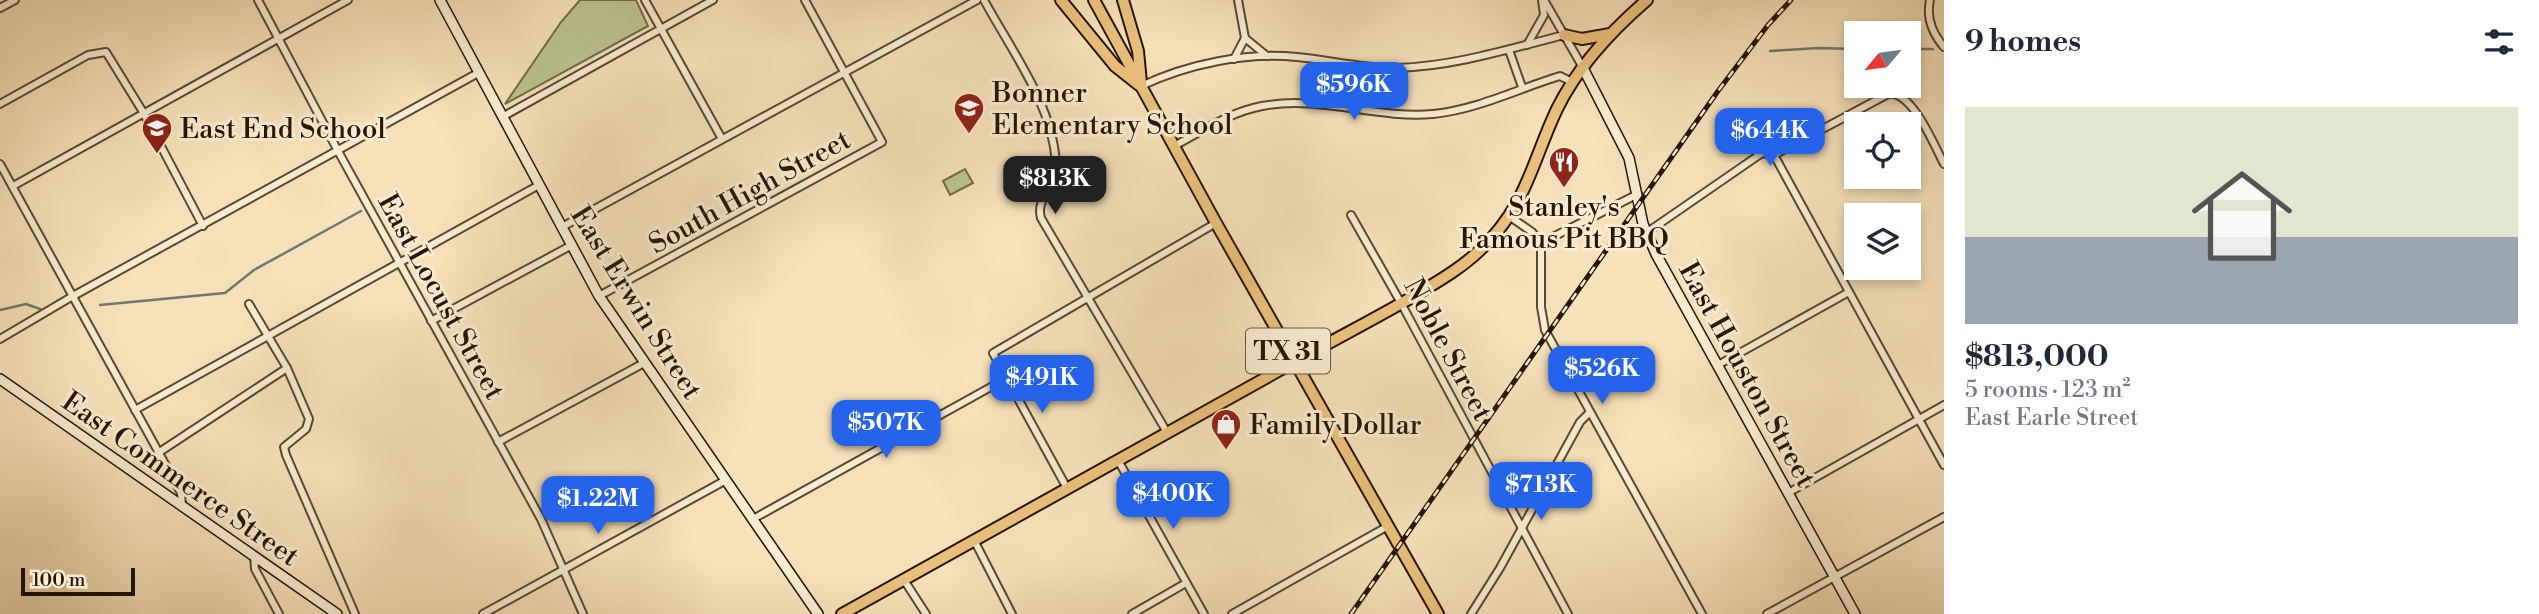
<!DOCTYPE html>
<html lang="en">
<head>
<meta charset="utf-8">
<style>
	:root { --surface:#fff; --page:#f2f2f3; --text:#1f2937; --muted:#747a83; --line:#e0e1e3; --accent:#2563eb }
	body { margin:0; font-family:"Libre Bodoni",serif; background:var(--page); color:var(--text); height:100vh; display:flex; flex-direction:column; font-size:26px; white-space:nowrap }
	* { box-sizing:border-box; margin:0 }
	p { font-size:23px; color:var(--muted) }
	.icon { flex:none; width:38px; height:38px; fill:none; stroke:currentColor; stroke-width:2; stroke-linecap:round; stroke-linejoin:round }
	.map { position:relative; flex:1; overflow:hidden }
	.panel { display:flex; flex-direction:column; background:var(--surface); width:595px }
	.panel>* { flex:none }
	.needle { width:46px; rotate:241deg }
	.tools { position:absolute; left:1844px; top:21px; display:grid; gap:14px }
	.tools a { display:grid; place-items:center; width:77px; height:77px; border-radius:0px; background:var(--surface); box-shadow:0 4px 10px #0003; font-size:35px }
	.scale { position:absolute; left:21px; bottom:18px; width:114px; box-sizing:border-box; padding-left:7px; border:4px solid #261601; border-top:0; font-size:19px; line-height:24px; white-space:nowrap; color:#261601; -webkit-text-stroke:5px #f9ecd2; paint-order:stroke }
	.price { position:absolute; translate:-50% -60px; padding:0 16px; border-radius:14px; background:var(--accent); color:#fff; font-size:23px; line-height:46px; filter:drop-shadow(0 2px 4px #0008) }
	.price::after { content:''; position:absolute; left:50%; top:42px; width:21px; height:16px; margin-left:-10px; background:inherit; clip-path:polygon(0 0,100% 0,50% 100%) }
	.price.selected { background:#222; color:#fff }
	ul { padding:0; list-style:none }
	li { display:grid; align-content:center; gap:14px; height:371px; padding:0 21px }
	li+li { border-top:2px solid var(--line) }
	li span { display:grid; place-items:center; height:217px; border-radius:0px; color:#555 }
	li>.icon { margin-inline-start:auto }
	span .icon { width:126px; height:126px; fill:#fffc; stroke-width:1 }
	li b { font-size:30px }
	h2 { display:flex; justify-content:space-between; align-items:center; height:84px; padding:0 21px; font-size:30px }
	main { display:flex; flex:1; min-height:0 }
	.map>svg:first-child { display:block }
	.green { fill:#bbc391; stroke:#706c49; stroke-width:2 }
	.lines { fill:none; stroke-linecap:round; stroke-linejoin:round }
	.stream { stroke:#707971; stroke-width:2.5 }
	.street-casing { stroke:#5a492f; stroke-width:10 }
	.secondary-casing { stroke:#261601; stroke-width:12 }
	.primary-casing { stroke:#261601; stroke-width:14 }
	.street { stroke:#f9ecd2; stroke-width:6 }
	.secondary { stroke:#f9ecd2; stroke-width:9 }
	.primary { stroke:#ebc07d; stroke-width:10 }
	.rail-casing { stroke:#261601; stroke-width:5 }
	.rail { stroke:#f9ecd2; stroke-width:2.5; stroke-dasharray:8; stroke-linecap:butt }
	.labels { text-anchor:middle; stroke-width:6; stroke-linejoin:round; paint-order:stroke }
	.shield { fill:#f9ecd2; stroke:#655640; stroke-width:2 }
	.shield-label { font-size:26px; font-weight:bold; fill:#261601 }
	.poi-label { font-size:28px; fill:#261601; stroke:#f9ecd2; text-anchor:start }
	.street-label { font-size:28px; fill:#261601; stroke:#f9ecd2 }
</style>
</head>
<body>
<main>
<div class="map">
<svg width="1944" height="614" viewBox="0 0 1944 614">
	<rect width="100%" height="100%" fill="#f6e1ba"/>
	<filter id="stains"><feTurbulence type="fractalNoise" baseFrequency=".00286" numOctaves="4"/><feColorMatrix values="0 0 0 0 .2 0 0 0 0 .09 0 0 0 0 .02 0 0 0 .5 -.17"/></filter>
	<radialGradient id="worn" r=".72"><stop offset=".6" stop-color="#630" stop-opacity="0"/><stop offset="1" stop-color="#630" stop-opacity=".3"/></radialGradient>
	<!-- green -->
	<g class="green">
		<polygon points="580,0 636,0 648,26 505,104 561,22"/>
		<polygon points="965,169 973,183 950,195 943,181"/>
	</g>
	<g class="lines">
		<!-- stream -->
		<g class="stream">
			<polyline points="1909,49 1933,49"/>
			<polyline points="1770,51 1818,48 1857,49"/>
			<polyline points="100,305 225,293 254,270 361,211"/>
			<polyline points="0,310 26,304 40,309"/>
		</g>
		<!-- street casing -->
		<g class="street-casing">
			<g id="street">
				<polyline points="258,0 338,151 541,519 583,614"/>
				<polyline points="645,0 722,139"/>
				<path d="M984 0C1012 52 1052 103 1056 163 1058 189 1035 196 1041 218L1168 434"/>
				<polyline points="1238,0 1245,38 1267,56"/>
				<polyline points="1544,0 1582,66"/>
				<path d="M1930 0C1926 18 1932 33 1944 47"/>
				<polyline points="0,8 15,0"/>
				<polyline points="1527,45 1544,15 1542,0"/>
				<polyline points="1509,50 1522,87"/>
				<polyline points="1234,59 1245,38"/>
				<path d="M1141 86C1188 64 1245 52 1297 57 1330 60 1364 69 1397 68 1455 66 1509 49 1564 35"/>
				<polyline points="0,104 88,55 106,52 143,112 203,226"/>
				<polyline points="502,117 713,0"/>
				<path d="M1174 146C1202 131 1230 112 1262 106 1319 95 1376 119 1433 114 1479 109 1517 89 1560 76L1572 82"/>
				<polyline points="1774,155 1944,465"/>
				<polyline points="0,164 181,493 182,506"/>
				<polyline points="13,186 348,0"/>
				<polyline points="1351,215 1401,303 1568,614"/>
				<polyline points="1509,216 1532,232 1541,243 1541,307 1545,330 1702,614"/>
				<polyline points="562,227 977,0"/>
				<path d="M1646 233 1762 153 1774 155 1888 94C1912 90 1934 145 1944 164"/>
				<polyline points="1541,243 1638,194"/>
				<polyline points="599,296 882,142 805,0"/>
				<polyline points="249,304 287,368 309,419 306,429 284,447 286,455 355,614"/>
				<polyline points="431,321 572,245"/>
				<polyline points="0,339 73,296 478,73"/>
				<polyline points="1718,365 1849,292"/>
				<polyline points="135,410 539,185"/>
				<polyline points="498,442 644,363"/>
				<polyline points="158,453 287,368"/>
				<polyline points="1119,462 1204,614"/>
				<polyline points="1068,490 993,353 1216,223"/>
				<polyline points="1788,493 1944,405"/>
				<polyline points="753,519 1007,378"/>
				<polyline points="975,542 1012,614"/>
				<polyline points="254,556 255,569 279,614"/>
				<polyline points="904,580 926,614"/>
				<polyline points="483,614 726,480"/>
				<polyline points="1132,614 1186,583"/>
				<polyline points="1232,614 1388,526"/>
				<polyline points="1471,614 1500,568 1580,422 1590,412"/>
				<polyline points="1767,614 1944,517"/>
			</g>
		</g>
		<!-- secondary casing -->
		<g class="secondary-casing">
			<g id="secondary">
				<polyline points="440,0 599,296 818,614"/>
				<polyline points="1582,66 1629,158 1643,224 1656,254 1855,614"/>
				<polyline points="0,379 337,614"/>
			</g>
		</g>
		<!-- primary casing -->
		<g class="primary-casing">
			<g id="primary">
				<polyline points="1061,0 1115,66 1139,85"/>
				<polyline points="1094,0 1216,223 1438,614"/>
				<polyline points="1123,0 1138,51 1141,83"/>
				<polyline points="1564,35 1582,39 1610,34"/>
				<path d="M842 614C992 532 1141 449 1289 365 1331 341 1373 320 1414 296 1437 282 1460 269 1479 251 1527 206 1531 164 1557 109 1578 66 1611 31 1647 0"/>
			</g>
		</g>
		<!-- street -->
		<use href="#street" class="street"/>
		<!-- secondary -->
		<use href="#secondary" class="secondary"/>
		<!-- primary -->
		<use href="#primary" class="primary"/>
		<!-- rail casing -->
		<g class="rail-casing">
			<polyline id="rail" points="1351,614 1718,91 1768,25 1791,0"/>
		</g>
		<!-- rail -->
		<use href="#rail" class="rail"/>
	</g>
	<!-- icons -->
	<defs>
		<g id="school-pin" transform="scale(1.575)"><path d="M0 17L-7.5 6A9.5 9.5 0 1 1 7.5 6Z" fill="#8f2418" stroke="#f9ecd2"/><path d="M0-5L7-2L0 1L-7-2ZM-4 1L0 2.5L4 1V4Q0 6-4 4Z" fill="#fff"/></g>
		<g id="restaurant-pin" transform="scale(1.575)"><path d="M0 17L-7.5 6A9.5 9.5 0 1 1 7.5 6Z" fill="#8f2418" stroke="#f9ecd2"/><path d="M-5-6h1v4h1v-4h1v4h1v-4h1v5L-1.5 .5V6h-2V.5L-5-1ZM5-6V6H3V1.5H1.5Q1.5-4 5-6Z" fill="#fff"/></g>
		<g id="shop-pin" transform="scale(1.575)"><path d="M0 17L-7.5 6A9.5 9.5 0 1 1 7.5 6Z" fill="#8f2418" stroke="#f9ecd2"/><path d="M-5-2.5h2.3a2.7 3.5 0 0 1 5.4 0H5L5.5 6h-11ZM-1.5-2.5h3a1.5 2.3 0 0 0-3 0Z" fill="#fff"/></g>
	</defs>
	<g fill-rule="evenodd">
		<use href="#school-pin" x="969" y="108"/>
		<use href="#school-pin" x="157" y="128"/>
		<use href="#restaurant-pin" x="1564" y="162"/>
		<use href="#shop-pin" x="1226" y="424"/>
	</g>
	<g class="labels">
		<!-- shield labels -->
		<rect class="shield" x="1246" y="328.5" width="84" height="45" rx="5"/>
		<g class="shield-label">
			<text x="1288" y="360">TX 31</text>
		</g>
		<!-- poi labels -->
		<g class="poi-label">
			<text x="992" y="102">Bonner<tspan x="992" dy="32">Elementary School</tspan></text>
			<text x="180" y="138">East End School</text>
			<text x="1564" y="216" text-anchor="middle">Stanley's<tspan x="1564" dy="32">Famous Pit BBQ</tspan></text>
			<text x="1249" y="434">Family Dollar</text>
		</g>
		<!-- street labels -->
		<g class="street-label">
			<text transform="translate(749 191) rotate(-29)" y="10">South High Street</text>
			<text transform="translate(442 296) rotate(61)" y="10">East Locust Street</text>
			<text transform="translate(637 302) rotate(58)" y="10">East Erwin Street</text>
			<text transform="translate(1449 349) rotate(62)" y="10">Noble Street</text>
			<text transform="translate(1748 374) rotate(61)" y="10">East Houston Street</text>
			<text transform="translate(181 478) rotate(35)" y="10">East Commerce Street</text>
		</g>
	</g>
	<rect width="100%" height="100%" filter="url(#stains)"/>
	<rect width="100%" height="100%" fill="url(#worn)"/>
</svg>
<div class="tools">
<a><svg class="needle" viewBox="-14 -14 28 28"><path d="M0-13l5 13h-10z" fill="#e53935"/><path d="M0 13l5-13h-10z" fill="#747a83"/></svg></a>
<a><svg class="icon" aria-label="locate" viewBox="0 0 24 24"><circle cx="12" cy="12" r="6"/><path d="M12 2v4M12 18v4M2 12h4M18 12h4"/></svg></a>
<a><svg class="icon" aria-label="layers" viewBox="0 0 24 24"><path d="M12 4l9 5-9 5-9-5zM3 14l9 5 9-5"/></svg></a>
</div>
<div class="scale">100 m</div>
<b class="price" style="left:1354px;top:122px">$596K</b>
<b class="price" style="left:1770px;top:168px">$644K</b>
<b class="price selected" style="left:1055px;top:216px">$813K</b>
<b class="price" style="left:1602px;top:406px">$526K</b>
<b class="price" style="left:1042px;top:415px">$491K</b>
<b class="price" style="left:886px;top:460px">$507K</b>
<b class="price" style="left:1541px;top:522px">$713K</b>
<b class="price" style="left:1173px;top:531px">$400K</b>
<b class="price" style="left:598px;top:536px">$1.22M</b>
</div>
<section class="panel">
<h2>9 homes<svg class="icon" aria-label="filters" viewBox="0 0 24 24"><path d="M4 7h16M4 17h16"/><circle cx="9" cy="7" r="2"/><circle cx="15" cy="17" r="2"/></svg></h2>
<ul>
<li><span style="background:linear-gradient(#dfe7d0 60%,#9aa5b1 0)"><svg class="icon" aria-label="home" viewBox="0 0 24 24"><path d="M3 11l9-7 9 7M6 9v11h12V9"/></svg></span><div><b>$813,000</b><p>5 rooms · 123 m²</p><p>East Earle Street</p></div></li>
</ul>
</section>
</main>
</body>
</html>
